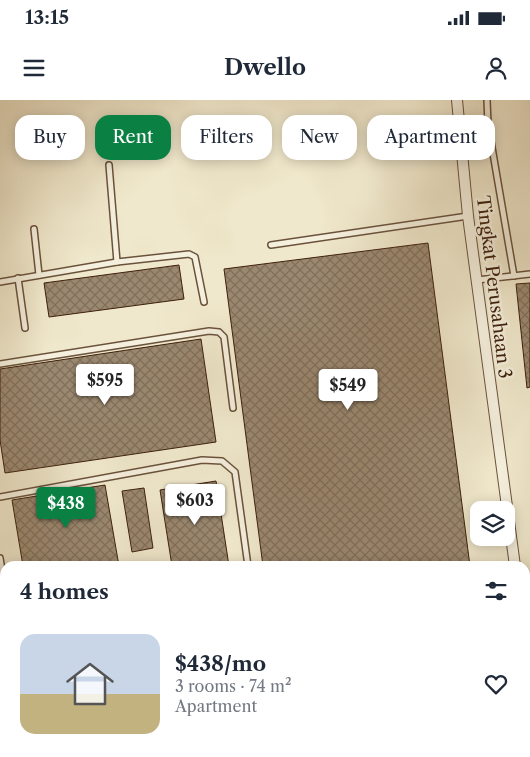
<!DOCTYPE html>
<html lang="en">
<head>
<meta charset="utf-8">
<style>
	:root { --surface:#fff; --page:#f6f6f7; --text:#1f2937; --muted:#747a83; --accent:#0b8043 }
	body { margin:0; font-family:"Libre Caslon Text",serif; background:var(--page); color:var(--text); height:100vh; display:flex; flex-direction:column; font-size:19px; white-space:nowrap }
	* { box-sizing:border-box; margin:0 }
	p { font-size:16px; color:var(--muted) }
	.icon { flex:none; width:28px; height:28px; fill:none; stroke:currentColor; stroke-width:2; stroke-linecap:round; stroke-linejoin:round }
	.map { position:relative; flex:1; overflow:hidden }
	.drawer { position:absolute; left:0px; top:461px; width:530px; height:196px; display:flex; flex-direction:column; background:var(--surface); border-radius:15px 15px 0 0; box-shadow:0 2px 12px #0003 }
	.drawer>* { flex:none }
	.guide { position:absolute; left:15px; top:15px; width:500px; height:45px; display:flex; gap:10px }
	.fabs { position:absolute; left:470px; top:401px; display:grid; gap:10px }
	.fabs a { display:grid; place-items:center; width:45px; height:45px; border-radius:10px; background:var(--surface); box-shadow:0 2px 12px #0003; font-size:25px }
	.price { position:absolute; translate:-50% -42px; padding:0 11px; border-radius:5px; background:#fff; color:#222; font-size:16px; line-height:32px; filter:drop-shadow(0 1px 2px #0008) }
	.price::after { content:''; position:absolute; left:50%; top:30px; width:15px; height:11px; margin-left:-8px; background:inherit; clip-path:polygon(0 0,100% 0,50% 100%) }
	.price.selected { background:var(--accent); color:#fff }
	ul { padding:0; list-style:none }
	li { display:flex; align-items:center; gap:15px; height:125px; padding:0 20px }
	li span { display:grid; place-items:center; flex:none; width:140px; height:100px; border-radius:15px; color:#555 }
	li>.icon { margin-inline-start:auto }
	span .icon { width:60px; height:60px; fill:#fffc; stroke-width:1 }
	li b { font-size:21px }
	h2 { display:flex; justify-content:space-between; align-items:center; height:60px; padding:0 20px; font-size:21px }
	.chip { padding:0 18px; border-radius:15px; background:var(--surface); box-shadow:0 2px 12px #0003; font-size:18px; line-height:45px }
	.chip.selected { background:var(--accent); color:#fff }
	.status { display:flex; justify-content:space-between; align-items:center; height:35px; padding:0 25px; background:var(--surface); direction:ltr }
	.status svg { height:14px; fill:currentColor }
	header { display:flex; justify-content:space-between; align-items:center; height:65px; padding:0 20px; background:var(--surface); font-size:22px; font-weight:700 }
	.map>svg:first-child { display:block }
	.building { fill:url(#building-cross-hatch); stroke:#3e200c }
	.lines { fill:none; stroke-linecap:round; stroke-linejoin:round }
	.lane-casing { stroke:#6a523c; stroke-width:8 }
	.street-casing { stroke:#6a523c; stroke-width:12 }
	.lane { stroke:#f5f0de; stroke-width:5 }
	.street { stroke:#f5f0de; stroke-width:10 }
	.labels { text-anchor:middle; stroke-width:5; stroke-linejoin:round; paint-order:stroke }
	.street-label { font-size:18px; fill:#3e200c; stroke:#f5f0de }
</style>
</head>
<body>
<div class="status"><b>13:15</b><svg viewBox="0 0 49 12"><path d="M0 12V9h3v3zM5 12V6h3v6zM10 12V3h3v9zM15 12V0h3v12zM26 1h20v11H26zM47 4h2v5h-2z"/></svg></div>
<header><svg class="icon" aria-label="menu" viewBox="0 0 24 24"><path d="M4 6h16M4 12h16M4 18h16"/></svg>Dwello<svg class="icon" aria-label="person" viewBox="0 0 24 24"><circle cx="12" cy="8" r="4"/><path d="M4 21q1-7 8-7t8 7"/></svg></header>
<div class="map">
<svg width="530" height="657" viewBox="0 0 530 657">
	<defs>
		<pattern id="building-cross-hatch" width="8" height="8" patternUnits="userSpaceOnUse" patternTransform="scale(1.25)"><rect width="8" height="8" fill="#9b8870"/><path d="M0 0l8 8M0 8l8-8" fill="none" stroke="#806f5a"/></pattern>
	</defs>
	<rect width="100%" height="100%" fill="#f0e8cc"/>
	<filter id="stains"><feTurbulence type="fractalNoise" baseFrequency=".004" numOctaves="4"/><feColorMatrix values="0 0 0 0 .2 0 0 0 0 .09 0 0 0 0 .02 0 0 0 .5 -.17"/></filter>
	<radialGradient id="worn" r=".72"><stop offset=".6" stop-color="#630" stop-opacity="0"/><stop offset="1" stop-color="#630" stop-opacity=".3"/></radialGradient>
	<!-- building -->
	<g class="building">
		<polygon points="428,143 470,466 263,466 224,169"/>
		<polygon points="179,165 184,199 49,217 44,183"/>
		<polygon points="530,183 530,287 527,288 516,184"/>
		<polygon points="201,239 216,342 5,373 0,340 0,269"/>
		<polygon points="216,381 229,466 172,466 160,390"/>
		<polygon points="105,385 119,466 23,466 12,400"/>
		<polygon points="144,388 153,448 132,452 122,391"/>
		<polygon points="241,652 241,657 209,657 239,652"/>
	</g>
	<g class="lines">
		<!-- lane casing -->
		<g class="lane-casing">
			<g id="lane">
				<polyline points="488,24 514,176"/>
				<polyline points="461,28 488,24 487,0"/>
				<polyline points="109,65 117,162"/>
				<polyline points="34,129 39,175"/>
				<polyline points="271,145 468,116"/>
				<polyline points="18,178 25,228"/>
				<polyline points="477,180 530,174"/>
				<polyline points="0,182 117,162 189,154 195,157 204,202"/>
				<polyline points="0,264 209,231 219,232 224,237 233,308"/>
				<polyline points="0,397 202,360 222,361 235,372 248,466"/>
				<polyline points="0,458 5,489"/>
				<polyline points="0,553 5,552"/>
				<polyline points="0,577 5,577"/>
				<polyline points="31,652 32,657"/>
				<polyline points="97,657 127,652"/>
			</g>
		</g>
		<!-- street casing -->
		<g class="street-casing">
			<g id="street">
				<polyline points="457,0 468,116 515,466"/>
				<polyline points="525,543 530,580"/>
			</g>
		</g>
		<!-- lane -->
		<use href="#lane" class="lane"/>
		<!-- street -->
		<use href="#street" class="street"/>
	</g>
	<g class="labels">
		<!-- street labels -->
		<g class="street-label">
			<text transform="translate(494 187) rotate(83)" y="6">Tingkat Perusahaan 3</text>
		</g>
	</g>
	<rect width="100%" height="100%" filter="url(#stains)"/>
	<rect width="100%" height="100%" fill="url(#worn)"/>
</svg>
<div class="fabs">
<a><svg class="icon" aria-label="layers" viewBox="0 0 24 24"><path d="M12 4l9 5-9 5-9-5zM3 14l9 5 9-5"/></svg></a>
</div>
<b class="price" style="left:105px;top:306px">$595</b>
<b class="price" style="left:348px;top:311px">$549</b>
<b class="price" style="left:195px;top:426px">$603</b>
<b class="price selected" style="left:66px;top:429px">$438</b>
<div class="guide">
<a class="chip">Buy</a>
<a class="chip selected">Rent</a>
<a class="chip">Filters</a>
<a class="chip">New</a>
<a class="chip">Apartment</a>
</div>
<section class="drawer">
<h2>4 homes<svg class="icon" aria-label="filters" viewBox="0 0 24 24"><path d="M4 7h16M4 17h16"/><circle cx="9" cy="7" r="2"/><circle cx="15" cy="17" r="2"/></svg></h2>
<ul>
<li><span style="background:linear-gradient(#c9d6e8 60%,#c2b280 0)"><svg class="icon" aria-label="home" viewBox="0 0 24 24"><path d="M3 11l9-7 9 7M6 9v11h12V9"/></svg></span><div><b>$438/mo</b><p>3 rooms · 74 m²</p><p>Apartment</p></div><svg class="icon" aria-label="heart" viewBox="0 0 24 24"><path d="M12 20l-8-8c-3-5 5-10 8-4 3-6 11-1 8 4z"/></svg></li>
</ul>
</section>
</div>
</body>
</html>
